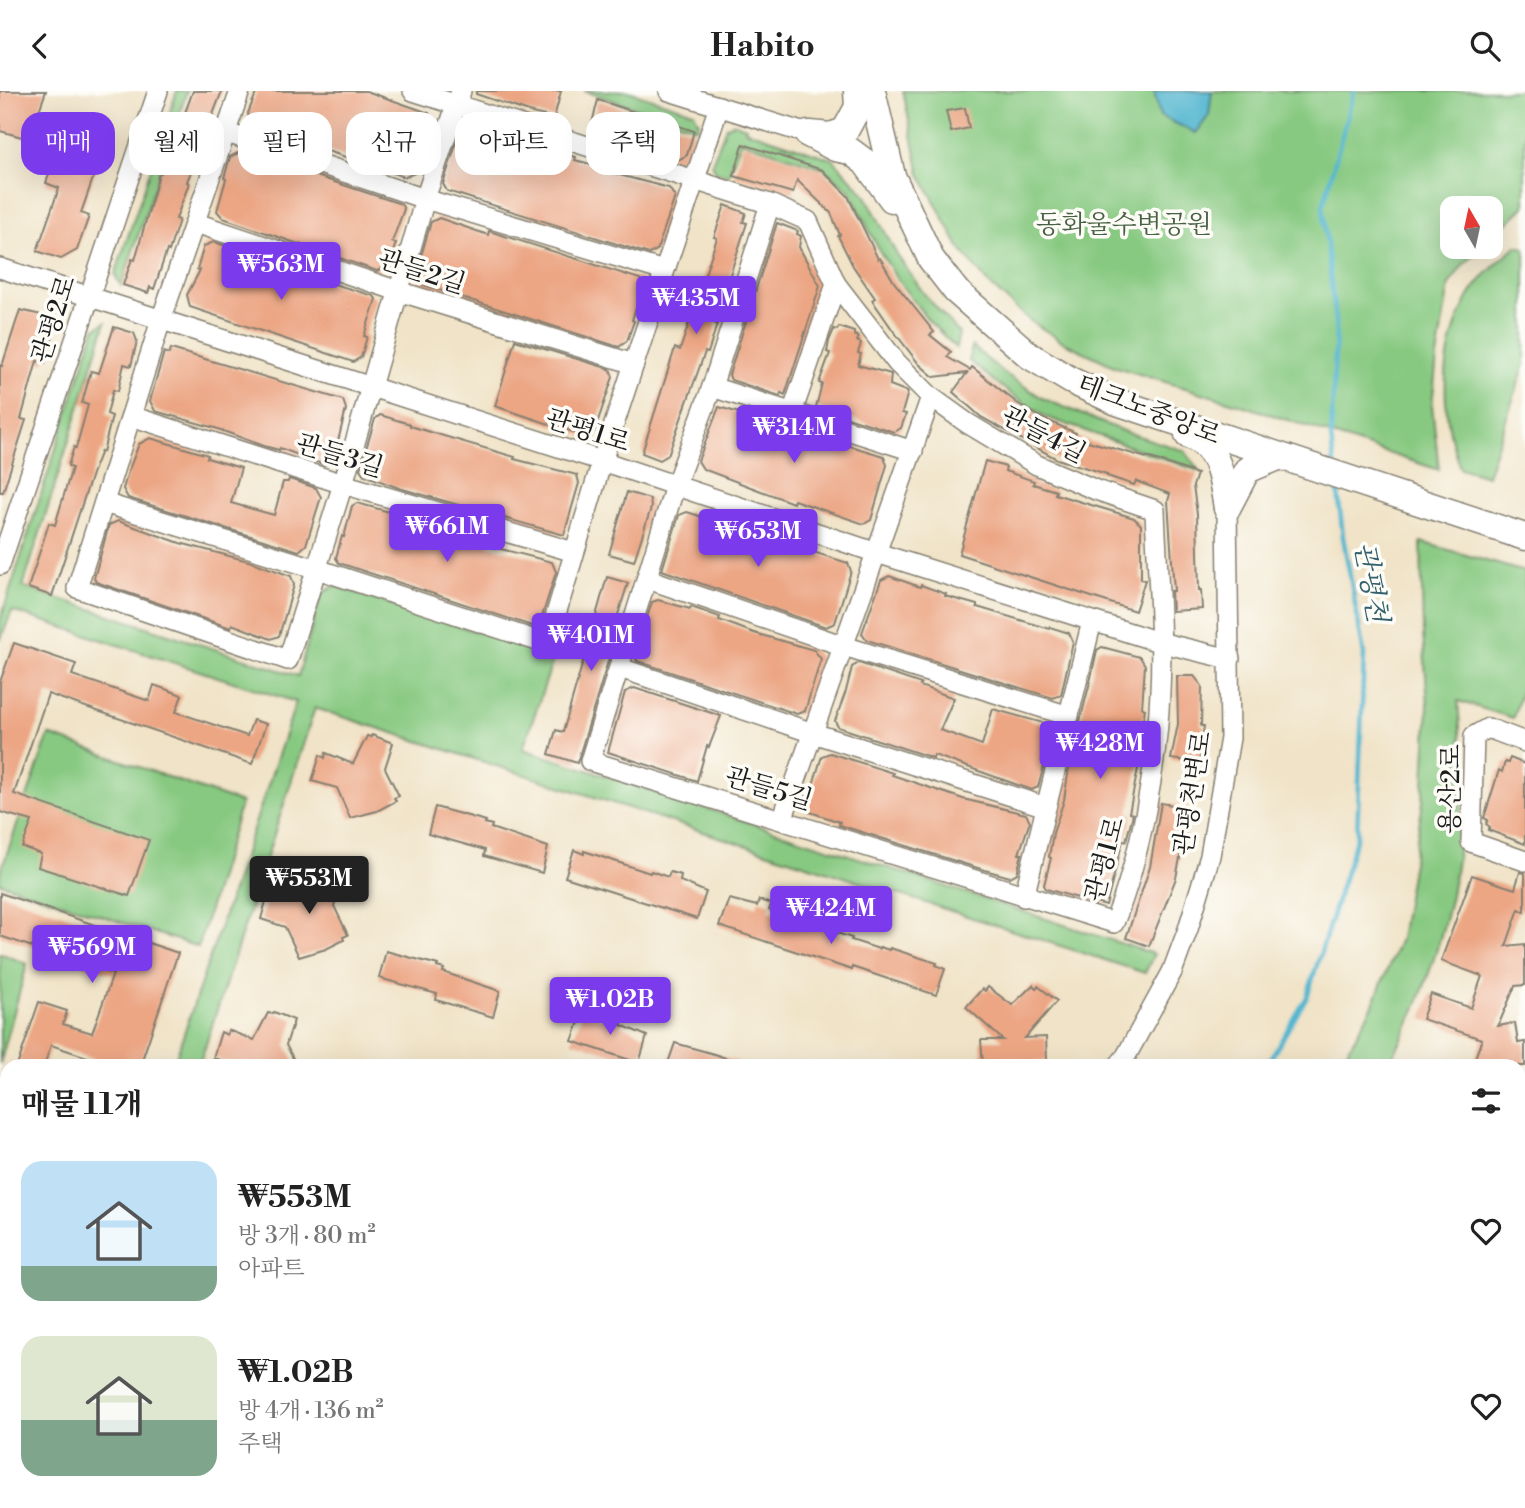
<!DOCTYPE html>
<html lang="ko">
<head>
<meta charset="utf-8">
<style>
	:root { --surface:#fff; --page:#f6f6f6; --text:#222; --muted:#767676; --accent:#7c3aed }
	body { margin:0; font-family:"Libre Bodoni","Noto Serif KR",serif; background:var(--page); color:var(--text); height:100vh; display:flex; flex-direction:column; font-size:26px; white-space:nowrap }
	* { box-sizing:border-box; margin:0 }
	p { font-size:23px; color:var(--muted) }
	.icon { flex:none; width:38px; height:38px; fill:none; stroke:currentColor; stroke-width:2; stroke-linecap:round; stroke-linejoin:round }
	.map { position:relative; flex:1; overflow:hidden }
	.panel { position:absolute; left:0px; top:968px; width:1526px; height:450px; display:flex; flex-direction:column; background:var(--surface); border-radius:21px 21px 0 0; box-shadow:0 7px 28px #0002 }
	.panel>* { flex:none }
	.top-card { position:absolute; left:21px; top:21px; width:700px; height:63px; display:flex; gap:14px }
	.needle { width:46px; rotate:351deg }
	.buttons { position:absolute; left:1440px; top:105px; display:grid; gap:14px }
	.buttons a { display:grid; place-items:center; width:63px; height:63px; border-radius:14px; background:var(--surface); box-shadow:0 7px 28px #0002; font-size:35px }
	.price { position:absolute; translate:-50% -60px; padding:0 16px; border-radius:7px; background:var(--accent); color:#fff; font-size:23px; line-height:46px; filter:drop-shadow(0 2px 4px #0008) }
	.price::after { content:''; position:absolute; left:50%; top:42px; width:21px; height:16px; margin-left:-10px; background:inherit; clip-path:polygon(0 0,100% 0,50% 100%) }
	.price.active { background:#222; color:#fff }
	ul { padding:0; list-style:none }
	li { display:flex; align-items:center; gap:21px; height:175px; padding:0 21px }
	li span { display:grid; place-items:center; flex:none; width:196px; height:140px; border-radius:21px; color:#555 }
	li>.icon { margin-inline-start:auto }
	span .icon { width:84px; height:84px; fill:#fffc; stroke-width:1 }
	li b { font-size:30px }
	h2 { display:flex; justify-content:space-between; align-items:center; height:84px; padding:0 21px; font-size:30px }
	.tag { padding:0 24px; border-radius:21px; background:var(--surface); box-shadow:0 7px 28px #0002; font-size:24px; line-height:63px }
	.tag.active { background:var(--accent); color:#fff }
	header { display:flex; justify-content:space-between; align-items:center; height:91px; padding:0 21px; background:var(--surface); font-size:32px; font-weight:700 }
	.map>svg:first-child { display:block }
	.green { fill:#87c981; stroke:#52724e; stroke-width:2 }
	.water { fill:#52b6d0; stroke:#376976; stroke-width:2 }
	.lines { fill:none; stroke-linecap:round; stroke-linejoin:round }
	.stream { stroke:#52b6d0; stroke-width:4.5 }
	.building { fill:#eca684 }
	.minor-casing { stroke:#868072; stroke-width:22 }
	.secondary-casing { stroke:#868072; stroke-width:29 }
	.minor { stroke:#fff; stroke-width:19 }
	.secondary { stroke:#fff; stroke-width:26 }
	.labels { text-anchor:middle; stroke-width:7; stroke-linejoin:round; paint-order:stroke }
	.park-label { font-size:26px; fill:#476144; stroke:#fdfcf7 }
	.street-label { font-size:26px; fill:#1c1c1c; stroke:#fdfcf7 }
	.water-label { font-size:28px; font-style:italic; fill:#34616d; stroke:#fdfcf7 }
</style>
</head>
<body>
<header><svg class="icon" aria-label="back" viewBox="0 0 24 24"><path d="M15 5l-7 7 7 7"/></svg>Habito<svg class="icon" aria-label="search" viewBox="0 0 24 24"><circle cx="10" cy="10" r="6"/><path d="M15 15l6 6"/></svg></header>
<div class="map">
<svg width="1525" height="1417" viewBox="0 0 1525 1417">
	<rect width="100%" height="100%" fill="#fdfcf7"/>
	<filter id="ink" filterUnits="userSpaceOnUse"><feTurbulence type="fractalNoise" baseFrequency=".0143" numOctaves="2"/><feDisplacementMap in="SourceGraphic" scale="14" xChannelSelector="R" yChannelSelector="G"/><feConvolveMatrix kernelMatrix="1 2 1 2 8 2 1 2 1" color-interpolation-filters="sRGB"/></filter>
	<filter id="wash" filterUnits="userSpaceOnUse"><feTurbulence type="fractalNoise" baseFrequency=".00686" numOctaves="4" result="noise"/><feDisplacementMap in="SourceGraphic" scale="28" xChannelSelector="R" yChannelSelector="G"/><feGaussianBlur stdDeviation="1.57" result="paint"/><feColorMatrix in="noise" values="0 0 0 0 0 0 0 0 0 0 0 0 0 0 0 0 0 1.4 0 .05"/><feComposite in="paint" operator="in"/></filter>
	<g filter="url(#wash)">
		<rect width="100%" height="100%" fill="#f0e3c7"/>
		<!-- green -->
		<g class="green">
			<polygon points="177,0 187,0 121,195 115,184"/>
			<polygon points="584,0 628,0 694,21 699,32 697,37"/>
			<polygon points="903,0 1525,0 1525,115 1491,148 1491,117 1452,117 1452,156 1483,156 1463,174 1449,194 1437,266 1432,314 1439,379 1251,317 1116,276 1065,252 1029,229 987,191 959,156 920,83"/>
			<polygon points="734,32 746,36 745,39 833,68 865,103 897,164 925,204 959,242 956,257 929,230 899,191 879,159 849,99 823,77 741,50 728,85 715,80 712,72 726,36"/>
			<path d="M1516 155 1525 157V273L1487 385 1460 377C1440 322 1439 260 1468 207 1479 187 1499 171 1516 155Z"/>
			<polygon points="106,231 23,496 298,585 322,502 335,495 554,566 523,658 1154,863 1145,882 315,617 199,975 173,975 296,611 12,520 0,550 0,530 95,237"/>
			<polygon points="972,255 1001,280 1044,308 1120,339 1185,360 1199,380 1046,326 1012,304 969,270"/>
			<path d="M1421 451 1525 481V588L1513 627 1458 610C1467 715 1462 794 1425 893 1414 921 1403 949 1387 975H1339L1372 916 1400 848 1423 711 1428 615 1423 543Z"/>
			<polygon points="49,644 241,712 198,856 0,792 0,782"/>
			<polygon points="0,862 27,873 0,973"/>
			<polygon points="1519,1268 1525,1271 1525,1390 1519,1389"/>
			<polygon points="909,1410 961,1410 961,1411 954,1417 902,1417"/>
		</g>
		<!-- water -->
		<polygon class="water" points="1154,0 1212,0 1209,24 1196,42 1160,25"/>
		<g class="lines">
			<!-- stream -->
			<g class="stream">
				<polyline points="1334,373 1331,346 1336,239 1323,115 1354,0"/>
				<polyline points="1266,975 1307,906 1357,745 1364,563 1343,446 1337,392"/>
				<polyline points="816,1417 822,1410"/>
			</g>
		</g>
		<g id="blocks">
			<!-- building -->
			<g class="building">
				<polygon points="0,0 46,0 29,48 0,40"/>
				<polygon points="193,0 222,0 187,91 189,92 176,128 179,129 169,160 167,159 154,198 150,196 148,202 123,194 132,168 135,169 159,82 161,82 174,45 176,46"/>
				<polygon points="257,0 366,0 429,22 432,31 415,82 405,86 250,34 248,22"/>
				<polygon points="476,0 561,0 554,27 532,22 476,3"/>
				<polygon points="598,9 694,40 687,64 678,69 666,65 667,63 627,50 628,43 592,32"/>
				<polygon points="965,17 969,37 951,41 946,20"/>
				<polygon points="467,36 513,53 514,51 576,66 575,69 609,78 608,81 669,97 675,106 657,159 649,163 447,100 443,93 461,38"/>
				<polygon points="743,53 822,79 848,105 878,168 880,167 894,191 934,241 930,244 951,261 947,266 970,279 972,276 1017,312 1042,327 1076,342 1074,346 1147,367 1147,366 1197,383 1193,395 1197,423 1199,499 1201,499 1202,518 1172,520 1171,500 1174,500 1168,410 1170,403 1136,390 1134,394 1107,385 1107,383 1057,368 981,326 953,301 967,282 934,286 919,273 892,238 872,209 875,207 853,175 838,145 840,144 831,122 797,89 793,102 734,85"/>
				<polygon points="242,60 258,66 256,71 281,78 283,74 401,113 404,118 392,151 396,152 389,173 377,180 223,127 217,120 226,88 224,87 230,66"/>
				<polygon points="56,63 97,76 81,122 89,125 77,159 61,168 37,160 59,97 46,92"/>
				<polygon points="725,114 746,122 743,131 747,132 714,232 717,233 708,262 705,261 668,364 660,369 642,362 675,257 680,259 717,147 714,146"/>
				<polygon points="439,127 488,144 489,140 640,188 643,196 632,229 634,230 627,250 619,256 420,193 415,186 431,131"/>
				<polygon points="777,132 798,140 797,143 801,145 799,156 820,195 785,304 781,302 780,305 731,289 729,284"/>
				<polygon points="214,151 301,180 301,183 374,205 376,208 364,245 367,246 361,266 353,271 190,216 187,204 200,179 197,178 204,155"/>
				<polygon points="20,219 46,225 54,241 45,272 37,270 21,328 26,329 3,401 0,401 0,274 2,275"/>
				<polygon points="114,236 134,242 137,250 131,275 124,273 118,300 113,299 107,323 112,325 103,361 101,360 92,383 52,505 28,497 49,432 55,434 72,377 68,375 74,356 76,357 88,314 82,312 91,280 99,282"/>
				<polygon points="839,236 854,241 854,244 859,246 857,250 861,252 858,262 861,263 858,274 891,283 890,294 908,301 902,322 906,323 901,337 894,341 816,316 822,293 819,292 830,262 827,261 829,250 834,238 837,239"/>
				<polygon points="515,249 610,278 613,286 594,341 585,345 495,315"/>
				<polygon points="171,258 343,309 346,318 333,370 324,374 280,357 279,359 264,355 215,337 155,320 150,310 164,261 169,263"/>
				<polygon points="719,316 884,365 887,374 871,429 864,433 794,409 793,412 703,378 698,370"/>
				<polygon points="380,324 410,333 410,335 515,366 514,368 577,384 579,392 564,444 399,397 364,384 360,378 375,328"/>
				<polygon points="150,347 208,364 207,367 241,377 231,412 274,424 283,391 288,391 289,388 316,397 321,406 306,454 299,460 128,407 123,398 128,381 139,353"/>
				<polygon points="985,370 1006,376 1005,380 1034,390 1033,393 1056,400 1055,403 1134,427 1141,434 1141,488 1145,489 1135,520 959,463"/>
				<polygon points="627,401 650,408 651,417 634,470 609,463"/>
				<polygon points="357,412 491,449 489,455 552,471 556,481 540,532 532,535 339,472 336,467 342,445 344,446 352,415"/>
				<polygon points="687,421 848,472 851,480 835,532 826,536 662,479 679,424"/>
				<polygon points="118,430 180,452 252,471 291,485 294,494 279,545 271,548 232,533 231,537 96,491 94,487 109,434"/>
				<polygon points="889,485 920,496 921,494 946,503 945,505 977,514 977,516 1050,538 1050,536 1069,542 1073,551 1061,604 1053,607 867,549 862,542 881,489"/>
				<polygon points="607,486 628,492 616,530 620,531 577,672 549,663 556,639 563,641"/>
				<polygon points="658,509 690,518 691,516 720,526 719,529 754,542 814,559 821,568 805,620 797,623 637,570 635,566 652,511"/>
				<polygon points="14,552 76,573 72,584 149,610 154,594 182,604 176,621 247,645 253,629 266,633 252,673 48,603 14,703 149,749 129,805 38,776 41,763 22,756 32,730 0,721 0,591"/>
				<polygon points="1102,556 1140,566 1145,574 1142,617 1145,618 1138,657 1142,658 1129,722 1133,723 1126,750 1123,749 1106,815 1046,798 1044,794 1051,767 1049,766 1053,742 1064,709 1070,670 1090,591 1097,559"/>
				<polygon points="859,572 921,593 920,595 954,607 940,639 982,654 993,618 1047,633 1051,641 1042,670 1045,671 1038,696 1032,699 934,664 933,667 838,636 835,630 846,600 852,576"/>
				<polygon points="1177,585 1194,585 1202,595 1201,635 1204,635 1199,672 1171,668 1178,633"/>
				<polygon points="634,597 721,625 709,656 707,655 697,690 608,661 625,601"/>
				<polygon points="372,644 393,652 385,677 399,705 394,707 396,710 377,720 350,727 337,697 312,690 320,664 325,667 326,662 353,673 367,645 371,646"/>
				<polygon points="830,662 893,682 892,684 963,708 1026,723 1030,730 1019,763 1022,763 1017,782 1010,786 981,778 839,734 840,731 804,719 802,712 808,696 812,697 822,665"/>
				<polygon points="1510,667 1525,673 1525,753 1488,739 1490,736 1486,733 1488,729 1484,727 1499,679 1502,681 1505,671 1508,672"/>
				<polygon points="1161,712 1190,717 1176,787 1149,855 1126,847 1150,776"/>
				<polygon points="435,716 486,730 485,732 492,734 491,737 548,756 542,782 484,765 485,759 428,743"/>
				<polygon points="574,759 584,763 584,760 650,782 651,780 668,786 670,781 681,784 680,790 706,801 697,828 565,786"/>
				<polygon points="1520,781 1525,782 1525,821 1519,818 1506,855 1525,853 1525,894 1515,895 1498,935 1515,932 1518,952 1525,951 1525,975 1472,975 1482,948 1422,928 1431,903 1471,917 1482,885 1441,870 1472,784 1515,798"/>
				<polygon points="321,782 342,791 334,815 348,844 343,846 344,849 326,858 299,866 285,836 261,828 268,803 274,805 275,801 302,811 316,783 320,785"/>
				<polygon points="0,802 178,862 140,975 114,975 51,954 44,975 17,975 39,911 67,920 63,933 92,942 113,883 0,845"/>
				<polygon points="729,808 757,815 759,809 771,813 769,819 823,837 825,831 836,835 834,841 852,847 851,849 879,858 880,856 889,859 890,857 937,872 936,874 945,878 936,904 852,876 852,879 719,835"/>
				<polygon points="386,860 438,874 437,876 444,878 443,881 500,900 493,926 436,909 437,903 379,887"/>
				<polygon points="1033,894 1036,897 1038,895 1057,910 1025,947 1046,946 1047,970 983,974 981,949 1003,949 966,916 982,898 985,900 988,896 1012,914"/>
				<polygon points="274,921 294,929 286,954 297,975 240,975 213,967 221,941 227,944 228,939 254,949 268,922 272,923"/>
				<polygon points="582,923 610,930 612,925 623,929 621,934 647,945 639,972 572,950"/>
				<polygon points="675,952 714,963 741,972 741,975 667,975"/>
			</g>
		</g>
	</g>
	<g filter="url(#ink)">
		<use href="#blocks" fill-opacity="0" stroke="#868072" stroke-width="2"/>
		<g class="lines">
			<!-- minor casing -->
			<g class="minor-casing">
				<g id="minor">
					<polyline points="240,0 161,229 77,497 288,569 343,393 425,108 461,0"/>
					<path d="M413 0 770 113 808 130 836 193 897 272 931 306 967 332 1037 374 1096 399 1155 419C1157 479 1163 541 1160 601 1157 674 1141 765 1114 832L590 670 675 395 712 296 770 113"/>
					<polyline points="669,0 808,43"/>
					<polyline points="227,42 425,108 664,180"/>
					<polyline points="196,132 398,200 634,273"/>
					<polyline points="0,177 602,370 877,462 1159,551 1230,568"/>
					<polyline points="712,296 913,360"/>
					<polyline points="792,322 836,193"/>
					<polyline points="131,325 343,393 574,461"/>
					<polyline points="104,412 317,478 547,553 602,370 719,15"/>
					<polyline points="0,474 158,0"/>
					<polyline points="648,488 844,555 1069,625"/>
					<polyline points="620,577 813,642 1046,716"/>
					<polyline points="1525,651 1488,637 1474,645 1471,751 1525,770"/>
					<polyline points="782,729 931,306"/>
					<polyline points="1024,806 1092,530"/>
					<polyline points="1118,975 1126,965 1172,881 1188,838 1210,765 1230,647 1227,417"/>
					<polyline points="703,1417 709,1410"/>
				</g>
			</g>
			<!-- secondary casing -->
			<g class="secondary-casing">
				<g id="secondary">
					<polyline points="872,0 892,85 931,168 956,200 1030,265 1072,290 1117,311 1525,446"/>
					<polyline points="808,43 835,57 850,60 865,71 892,108"/>
					<polyline points="810,43 830,45 845,40 858,16 857,0"/>
					<path d="M1188 344C1220 355 1222 388 1227 417"/>
					<polyline points="1227,417 1247,379 1278,366"/>
					<polyline points="0,1046 7,1048"/>
					<polyline points="0,1072 7,1073"/>
					<polyline points="1398,1410 1422,1417"/>
					<polyline points="1459,1410 1481,1417"/>
				</g>
			</g>
			<!-- minor -->
			<use href="#minor" class="minor"/>
			<!-- secondary -->
			<use href="#secondary" class="secondary"/>
		</g>
	</g>
	<g class="labels">
		<!-- park labels -->
		<g class="park-label">
			<text x="1124" y="142">동화울수변공원</text>
		</g>
		<!-- street labels -->
		<g class="street-label">
			<text transform="translate(422 180) rotate(18)" y="9">관들2길</text>
			<text transform="translate(53 228) rotate(-72)" y="9">관평2로</text>
			<text transform="translate(1149 318) rotate(21)" y="9">테크노중앙로</text>
			<text transform="translate(588 339) rotate(18)" y="9">관평1로</text>
			<text transform="translate(1044 343) rotate(28)" y="9">관들4길</text>
			<text transform="translate(340 364) rotate(17)" y="9">관들3길</text>
			<text transform="translate(769 697) rotate(17)" y="9">관들5길</text>
			<text transform="translate(1450 698) rotate(-89)" y="9">용산2로</text>
			<text transform="translate(1192 702) rotate(-81)" y="9">관평천변로</text>
			<text transform="translate(1104 768) rotate(-75)" y="9">관평1로</text>
		</g>
		<!-- water labels -->
		<g class="water-label">
			<text transform="translate(1372 491) rotate(80)" y="10">관평천</text>
		</g>
	</g>
</svg>
<div class="buttons">
<a><svg class="needle" viewBox="-14 -14 28 28"><path d="M0-13l5 13h-10z" fill="#e53935"/><path d="M0 13l5-13h-10z" fill="#767676"/></svg></a>
</div>
<b class="price" style="left:281px;top:211px">₩563M</b>
<b class="price" style="left:696px;top:245px">₩435M</b>
<b class="price" style="left:794px;top:374px">₩314M</b>
<b class="price" style="left:447px;top:473px">₩661M</b>
<b class="price" style="left:758px;top:478px">₩653M</b>
<b class="price" style="left:591px;top:582px">₩401M</b>
<b class="price" style="left:1100px;top:690px">₩428M</b>
<b class="price active" style="left:309px;top:825px">₩553M</b>
<b class="price" style="left:831px;top:855px">₩424M</b>
<b class="price" style="left:92px;top:894px">₩569M</b>
<b class="price" style="left:610px;top:946px">₩1.02B</b>
<div class="top-card">
<a class="tag active">매매</a>
<a class="tag">월세</a>
<a class="tag">필터</a>
<a class="tag">신규</a>
<a class="tag">아파트</a>
<a class="tag">주택</a>
</div>
<section class="panel">
<h2>매물 11개<svg class="icon" aria-label="filters" viewBox="0 0 24 24"><path d="M4 7h16M4 17h16"/><circle cx="9" cy="7" r="2"/><circle cx="15" cy="17" r="2"/></svg></h2>
<ul>
<li><span style="background:linear-gradient(#bfe0f5 75%,#7fa58c 0)"><svg class="icon" aria-label="home" viewBox="0 0 24 24"><path d="M3 11l9-7 9 7M6 9v11h12V9"/></svg></span><div><b>₩553M</b><p>방 3개 · 80 m²</p><p>아파트</p></div><svg class="icon" aria-label="heart" viewBox="0 0 24 24"><path d="M12 20l-8-8c-3-5 5-10 8-4 3-6 11-1 8 4z"/></svg></li>
<li><span style="background:linear-gradient(#dfe7d0 60%,#7fa58c 0)"><svg class="icon" aria-label="home" viewBox="0 0 24 24"><path d="M3 11l9-7 9 7M6 9v11h12V9"/></svg></span><div><b>₩1.02B</b><p>방 4개 · 136 m²</p><p>주택</p></div><svg class="icon" aria-label="heart" viewBox="0 0 24 24"><path d="M12 20l-8-8c-3-5 5-10 8-4 3-6 11-1 8 4z"/></svg></li>
</ul>
</section>
</div>
</body>
</html>
